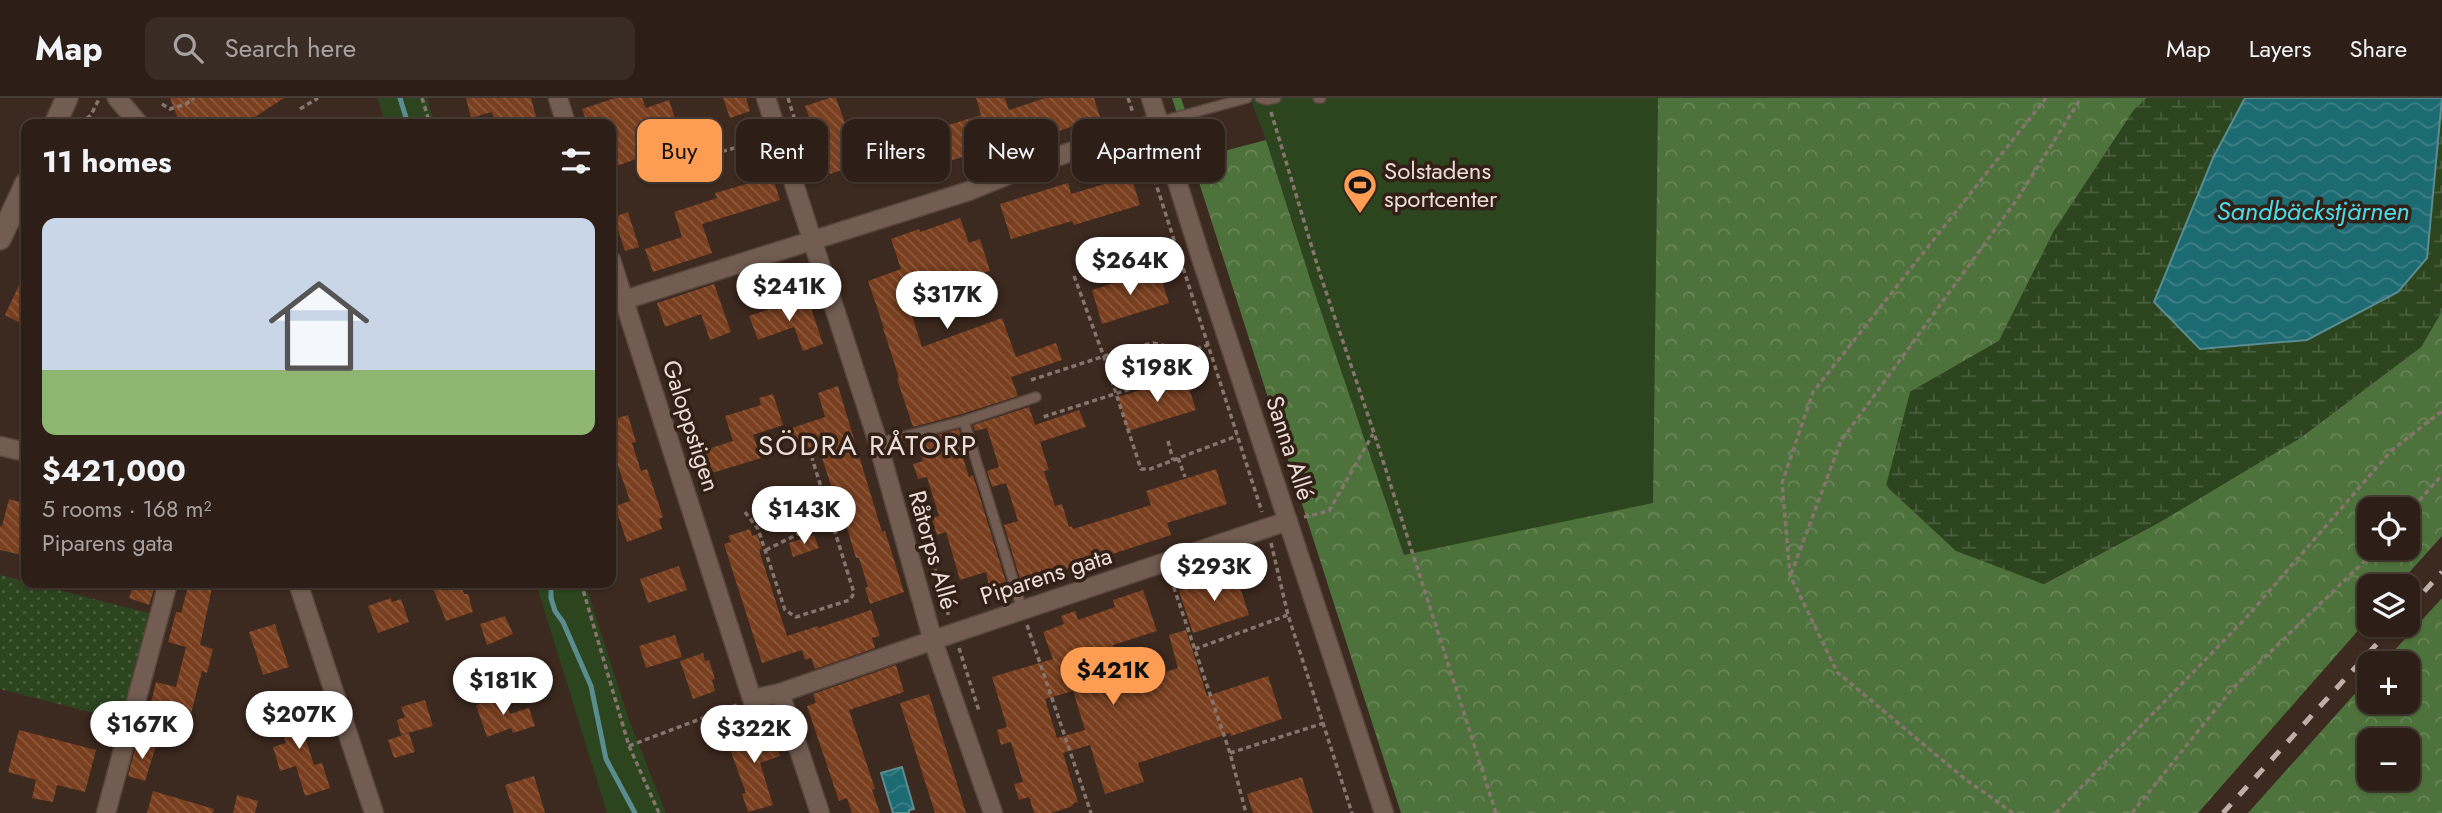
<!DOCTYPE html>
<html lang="en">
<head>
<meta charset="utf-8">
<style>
	:root { --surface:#2d1f17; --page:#392c24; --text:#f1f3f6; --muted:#a7a2a1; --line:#483d36; --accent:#fc9d53 }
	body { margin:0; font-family:Jost,sans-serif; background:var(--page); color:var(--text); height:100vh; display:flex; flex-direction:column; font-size:26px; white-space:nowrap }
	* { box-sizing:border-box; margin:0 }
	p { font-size:23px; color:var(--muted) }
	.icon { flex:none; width:38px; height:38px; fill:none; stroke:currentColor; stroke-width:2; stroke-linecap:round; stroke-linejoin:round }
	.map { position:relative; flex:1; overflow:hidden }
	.details { position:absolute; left:21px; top:21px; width:595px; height:469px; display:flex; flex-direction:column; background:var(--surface); border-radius:14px; box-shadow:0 2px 5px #0004,0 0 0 2px var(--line) }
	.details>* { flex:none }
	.top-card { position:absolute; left:637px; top:21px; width:665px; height:63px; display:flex; gap:14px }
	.tools { position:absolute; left:2357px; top:399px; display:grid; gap:14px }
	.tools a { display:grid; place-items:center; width:63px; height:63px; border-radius:14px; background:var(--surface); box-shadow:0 2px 5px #0004,0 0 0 2px var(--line); font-size:35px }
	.price { position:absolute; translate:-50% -60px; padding:0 16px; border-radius:24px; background:#fff; color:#222; font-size:23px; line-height:46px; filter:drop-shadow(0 2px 4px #0008) }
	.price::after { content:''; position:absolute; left:50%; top:42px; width:21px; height:16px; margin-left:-10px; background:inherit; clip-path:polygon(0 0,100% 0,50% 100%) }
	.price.on { background:var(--accent); color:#111 }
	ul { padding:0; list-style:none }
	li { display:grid; align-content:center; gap:14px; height:371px; padding:0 21px }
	li span { display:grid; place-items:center; height:217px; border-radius:14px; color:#555 }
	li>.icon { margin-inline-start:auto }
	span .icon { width:126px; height:126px; fill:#fffc; stroke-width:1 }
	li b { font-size:30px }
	h2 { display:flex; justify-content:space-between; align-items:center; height:84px; padding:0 21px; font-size:30px }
	.pill { padding:0 24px; border-radius:14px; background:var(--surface); box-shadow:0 2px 5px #0004,0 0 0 2px var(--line); font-size:24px; line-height:63px }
	.pill.on { background:var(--accent); color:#111 }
	header { display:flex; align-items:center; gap:42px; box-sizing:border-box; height:98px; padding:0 35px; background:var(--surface); border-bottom:2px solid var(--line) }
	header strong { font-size:33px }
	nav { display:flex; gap:38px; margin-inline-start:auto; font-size:24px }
	.search { width:490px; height:63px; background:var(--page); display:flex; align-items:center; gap:18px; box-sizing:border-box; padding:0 24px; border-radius:14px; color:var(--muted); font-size:26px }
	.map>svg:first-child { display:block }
	.grass { fill:#2c451f }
	.forest { fill:url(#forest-crowns); fill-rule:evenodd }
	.wetland { fill:url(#wetland-marsh) }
	.park { fill:url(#park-dots) }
	.water { fill:url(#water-waves); stroke:#5a8c90; stroke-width:2 }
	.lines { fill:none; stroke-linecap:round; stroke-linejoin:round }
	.stream { stroke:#5a8c90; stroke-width:5 }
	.building { fill:url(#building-back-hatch); fill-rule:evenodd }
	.service-casing { stroke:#57463e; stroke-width:12 }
	.minor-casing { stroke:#57463e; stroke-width:21 }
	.tertiary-casing { stroke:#57463e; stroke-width:24 }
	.path { stroke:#86756d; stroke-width:3.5; stroke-dasharray:5 3.5; stroke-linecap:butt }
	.service { stroke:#735d52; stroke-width:9 }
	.minor { stroke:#735d52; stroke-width:18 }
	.tertiary { stroke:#735d52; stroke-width:21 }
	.rail { stroke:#beafa8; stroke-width:5; stroke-dasharray:12 12; stroke-linecap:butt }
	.labels { text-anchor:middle; stroke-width:7; stroke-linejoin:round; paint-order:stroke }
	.poi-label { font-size:24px; fill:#eaddd7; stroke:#321f15; text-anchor:start }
	.street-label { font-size:24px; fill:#eaddd7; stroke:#321f15 }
	.water-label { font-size:26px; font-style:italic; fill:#4adbea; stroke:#321f15 }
	.quarter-label { font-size:28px; letter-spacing:2px; fill:#eaddd7; stroke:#321f15 }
</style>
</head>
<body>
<header>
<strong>Map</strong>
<div class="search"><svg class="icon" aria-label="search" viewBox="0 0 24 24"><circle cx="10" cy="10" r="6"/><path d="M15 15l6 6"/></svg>Search here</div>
<nav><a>Map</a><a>Layers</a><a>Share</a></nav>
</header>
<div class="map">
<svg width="2442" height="715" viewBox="0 0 2442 715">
	<defs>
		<pattern id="forest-crowns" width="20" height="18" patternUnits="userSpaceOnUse" patternTransform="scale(1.75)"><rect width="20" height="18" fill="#4e723b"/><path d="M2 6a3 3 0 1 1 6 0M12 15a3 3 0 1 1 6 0" fill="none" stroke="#688657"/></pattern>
		<pattern id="wetland-marsh" width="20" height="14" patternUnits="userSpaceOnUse" patternTransform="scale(1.75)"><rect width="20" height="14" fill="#2c451f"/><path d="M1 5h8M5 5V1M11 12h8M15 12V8" fill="none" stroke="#4b5f3f"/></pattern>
		<pattern id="park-dots" width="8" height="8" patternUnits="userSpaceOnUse" patternTransform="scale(1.75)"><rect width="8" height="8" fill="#2c451f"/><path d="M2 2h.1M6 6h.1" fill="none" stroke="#4b5f3f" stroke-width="1.8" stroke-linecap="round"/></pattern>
		<pattern id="water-waves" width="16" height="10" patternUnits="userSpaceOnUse" patternTransform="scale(1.75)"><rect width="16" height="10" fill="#1c6a72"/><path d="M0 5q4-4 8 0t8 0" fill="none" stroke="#3d7f85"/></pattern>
		<pattern id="building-back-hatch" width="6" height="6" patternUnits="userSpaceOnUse" patternTransform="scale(1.75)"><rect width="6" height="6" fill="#793f1f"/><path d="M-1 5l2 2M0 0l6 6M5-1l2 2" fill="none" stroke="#8c5a3f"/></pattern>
	</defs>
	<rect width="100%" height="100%" fill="#3c291f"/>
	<!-- grass -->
	<g class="grass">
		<polygon points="377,0 427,0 435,26 386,26"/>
		<polygon points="1250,0 1658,0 1653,406 1404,457 1314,193 1266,42"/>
		<polygon points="536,485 585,485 629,622 666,715 607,715"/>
	</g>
	<!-- forest -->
	<g class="forest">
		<path d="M1172 0H1181L1201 59 1266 42 1314 193 1404 457 1653 405 1658 0H2147L2134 12 2054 133 1999 243 1910 294 2044 486 2160 424 2300 340 2421 249 2442 213V438L2397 488H2370L2369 520 2198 715H1401ZM2370 411H2408V450H2370Z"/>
		<path d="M2442 500V715H2248L2369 580 2370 604H2408V565H2383ZM2370 642H2408V681H2370Z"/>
	</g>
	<!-- wetland -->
	<polygon class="wetland" points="2147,0 2245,0 2213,60 2154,204 2427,160 2442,6 2442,213 2421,249 2300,340 2160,424 2043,486 1956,453 1886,388 1910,294 1999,243 2054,133 2134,12"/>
	<!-- park -->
	<polygon class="park" points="0,477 156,517 128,624 0,591"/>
	<!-- water -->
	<g class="water">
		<polygon points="2245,0 2442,0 2427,160 2398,194 2307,242 2200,251 2154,204 2213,60"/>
		<polygon points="902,669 914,711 909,712 909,715 893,715 881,675"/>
	</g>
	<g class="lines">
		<!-- stream -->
		<g class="stream">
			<polyline points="400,0 408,26"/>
			<polyline points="551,485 551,500 555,513 563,524 591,588 606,661 635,715"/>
		</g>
	</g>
	<!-- building -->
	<g class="building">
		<polygon points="170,0 284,0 244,26 180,26"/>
		<polygon points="466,0 531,0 537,22 520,26 495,26 492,14 471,20"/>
		<polygon points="615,0 642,0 646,10 669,2 679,32 635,47 639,60 611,70 611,26 588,26 582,11"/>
		<polygon points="723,0 746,0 750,13 730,20"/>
		<polygon points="829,0 836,0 860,66 830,76 805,8"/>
		<polygon points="976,0 1005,0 1009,12 1045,0 1094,0 1100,19 1050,36 1048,29 1017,39 1023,57 996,65 992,50 896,79 886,46 981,17"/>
		<polygon points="764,53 780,102 702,126 712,155 653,174 645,151 682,139 674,114 717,100 715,95 753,84 745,59"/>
		<polygon points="1131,78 1140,107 1074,127 1072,123 1011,141 1000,106 1068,85 1071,96"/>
		<polygon points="628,114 639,149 625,153 614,119"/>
		<polygon points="960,120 969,145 980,141 990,173 908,199 913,211 910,212 922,249 1002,220 1016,259 1056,245 1062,262 1011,279 1018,298 962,316 913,329 897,281 899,280 883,230 884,230 868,183 901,171 891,141 919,131 920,134"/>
		<polygon points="1158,171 1169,205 1102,226 1092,192"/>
		<polygon points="26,172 26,228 5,217"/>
		<polygon points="714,186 731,234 710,242 701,216 665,229 657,205"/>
		<polygon points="807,198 823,246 803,253 794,229 758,242 749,218"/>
		<polygon points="1185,278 1196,312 1128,333 1118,299"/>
		<polygon points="838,288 882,434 885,433 904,494 870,506 865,490 868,489 859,460 856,460 834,387 831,388 818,347 796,353 789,331 825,319 818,295"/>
		<polygon points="773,296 783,327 753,337 761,360 702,378 695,355 733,343 725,318 761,307 759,300"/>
		<polygon points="1029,309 1035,327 1079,312 1086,329 1040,344 1049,372 1044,373 1055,408 1062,406 1069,429 1072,428 1073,431 1151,407 1146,393 1216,371 1227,406 1167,425 1171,437 1063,472 1066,482 1050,488 1047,479 1026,486 1024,480 1020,481 1004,427 1018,423 1006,385 992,389 987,373 999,369 987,330 975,333 973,327"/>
		<polygon points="628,317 636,344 632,345 641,373 647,371 663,419 659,421 662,431 627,444 615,408 630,403 617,365 611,367 611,322"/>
		<polygon points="959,331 961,337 957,339 969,379 973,377 1006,484 989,488 986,474 960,482 946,434 937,437 932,420 939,418 927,379 918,381 913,366 923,363 917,342"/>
		<polygon points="9,401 26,406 26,458 0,452 0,428 2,428"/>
		<polygon points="750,431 752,438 757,436 762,451 759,452 787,538 818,528 818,530 871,512 880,538 872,540 875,550 815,571 811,560 805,562 802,552 762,565 724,446 731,444 728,438"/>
		<polygon points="814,437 819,450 793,459 789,445"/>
		<polygon points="679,468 687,492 648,505 640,481"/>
		<polygon points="1235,474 1249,517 1193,535 1179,493"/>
		<polygon points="134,485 155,488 149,507 129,500"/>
		<polygon points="189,485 213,485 200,547 213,551 207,575 202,573 185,640 154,632 158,615 149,613 156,584 176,589 186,549 168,544 176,514 181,515"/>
		<polygon points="431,485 460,485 464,496 468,496 473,514 446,523"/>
		<path d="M1143 492 1157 533 1113 547 1114 550 1103 554 1114 590 1178 570 1169 537 1186 532 1207 598 1268 578 1282 621 1231 638 1230 635 1138 665 1144 684 1105 696 1090 647 1063 655 1078 704 1072 706 1073 708 1051 715H1034L1029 699 1019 702 1014 686 1023 684 1011 644 1001 647 997 632 1007 629 992 579 1053 561 1043 534 1064 526 1061 518 1075 513 1078 522 1115 509 1113 502ZM1073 593 1085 632 1057 640 1045 601Z"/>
		<polygon points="391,500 392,504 401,501 409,524 378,535 368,508"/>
		<polygon points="505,518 513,536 487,547 480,526"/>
		<polygon points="275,526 289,569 263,577 249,534"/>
		<polygon points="675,537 682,559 646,570 639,548"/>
		<polygon points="703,555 705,563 709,562 715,581 712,582 715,593 693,601 680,563"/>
		<polygon points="896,567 904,594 849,612 875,691 872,692 880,715 852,715 847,700 839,703 807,608 816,605 813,596"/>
		<polygon points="929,596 966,715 935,715 900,605"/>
		<polygon points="503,598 510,616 529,610 535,628 513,635 511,630 487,639 476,607"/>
		<polygon points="425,602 433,628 401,637 397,622 405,619 401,609"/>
		<polygon points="302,607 312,637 305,639 314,667 322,665 330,690 305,698 296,668 280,673 273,649 286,645 276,615"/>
		<polygon points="752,624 755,631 764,628 770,644 775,643 780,658 760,665 773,707 748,714 742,696 746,695 731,654 743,651 735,630"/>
		<polygon points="19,632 96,652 85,694 57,687 53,704 32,700 36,682 8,674"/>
		<polygon points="409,635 415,654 394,660 388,642"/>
		<polygon points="137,643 156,648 145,683 128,678"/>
		<polygon points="534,678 545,715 514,715 505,687"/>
		<polygon points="1302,679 1313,715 1253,715 1247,696"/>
		<polygon points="153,693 214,711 213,715 147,715"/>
		<polygon points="237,697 258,703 255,715 233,715"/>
	</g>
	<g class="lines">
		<!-- service casing -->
		<g class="service-casing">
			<g id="service">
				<polyline points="1260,0 1267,2 1276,0"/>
				<polyline points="1318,0 1321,0"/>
				<polyline points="1159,24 1247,0"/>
				<polyline points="964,323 1036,299"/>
				<polyline points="878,345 964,323 1022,511"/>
			</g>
		</g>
		<!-- minor casing -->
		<g class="minor-casing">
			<g id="minor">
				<polyline points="117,0 139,26"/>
				<polyline points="558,0 566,26"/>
				<polyline points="766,0 876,338 933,543 993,715"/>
				<polyline points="1151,0 1201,160 1384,715"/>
				<polyline points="611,162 752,601 780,595 820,715"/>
				<polyline points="624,202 969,93 1035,66 1159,24"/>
				<polyline points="0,348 26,354"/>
				<polyline points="298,485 374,715"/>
				<polyline points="780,595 954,535 1288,423"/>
				<polyline points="106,715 168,485"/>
			</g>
		</g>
		<!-- tertiary casing -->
		<g class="tertiary-casing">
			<g id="tertiary">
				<polyline points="55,26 67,0"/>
				<polyline points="0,141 26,85"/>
			</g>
		</g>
		<!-- path -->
		<g class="path">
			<polyline points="422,0 430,26"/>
			<polyline points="788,0 806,58"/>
			<polyline points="1128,0 1133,15"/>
			<polyline points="162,6 170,11 186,6 194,0"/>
			<polyline points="300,11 318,0"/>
			<polyline points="1271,14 1320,176 1374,335 1496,715"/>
			<polyline points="80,26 91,17 99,1"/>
			<polyline points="1144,49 1262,414"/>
			<polyline points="681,65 763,42"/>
			<polyline points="1101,143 1110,166"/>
			<polyline points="1114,164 1121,180"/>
			<polyline points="1083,175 1174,145"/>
			<polyline points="1074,178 1104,259 1141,371 1150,371 1237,338"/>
			<polyline points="1180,256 1208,247"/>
			<polyline points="1031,282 1120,253 1153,245 1171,249 1179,256 1173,270 1155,283 1043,319"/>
			<polyline points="1168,343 1173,362"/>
			<polyline points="1178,360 1185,379"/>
			<polyline points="916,406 949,519"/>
			<polyline points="745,414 758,431 785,512 796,519 850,502 854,495 812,360"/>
			<polyline points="2408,415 2442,377"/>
			<polyline points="1304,419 1329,413 1373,336"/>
			<polyline points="1271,445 1288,517 1352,715"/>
			<polyline points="766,452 800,435 832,426"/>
			<polyline points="1791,476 1841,343 2018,100 2081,0"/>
			<polyline points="1171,481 1230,655 1246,715"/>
			<polyline points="581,485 629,648 659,715"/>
			<polyline points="1027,527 1091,715"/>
			<polyline points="959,550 979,613"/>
			<polyline points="1195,551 1288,517"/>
			<polyline points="629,648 737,607"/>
			<polyline points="1230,655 1324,625"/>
			<polyline points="2013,715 1965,681 1837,574 1790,477 1782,385 1813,294 2046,0"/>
			<polyline points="2056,715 2245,521 2392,352 2442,313"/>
			<polyline points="2132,715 2232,591 2378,450"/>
		</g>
		<!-- service -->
		<use href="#service" class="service"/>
		<!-- minor -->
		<use href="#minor" class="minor"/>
		<!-- tertiary -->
		<use href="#tertiary" class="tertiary"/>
		<!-- rail -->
		<g class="rail">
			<polyline points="2408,511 2442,474"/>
			<polyline points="2223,715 2394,527"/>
		</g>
	</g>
	<!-- icons -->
	<defs>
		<g id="stadium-pin" transform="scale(1.75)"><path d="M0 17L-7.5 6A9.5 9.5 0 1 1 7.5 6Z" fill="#fc9d53" stroke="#321f15"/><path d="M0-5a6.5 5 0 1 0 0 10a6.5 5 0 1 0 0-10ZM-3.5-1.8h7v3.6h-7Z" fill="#111"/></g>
	</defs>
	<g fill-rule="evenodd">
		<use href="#stadium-pin" x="1360" y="87"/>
	</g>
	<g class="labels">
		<!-- poi labels -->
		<g class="poi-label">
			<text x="1384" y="81">Solstadens<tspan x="1384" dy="28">sportcenter</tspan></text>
		</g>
		<!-- street labels -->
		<g class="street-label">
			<text transform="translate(691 328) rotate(72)" y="8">Galoppstigen</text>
			<text transform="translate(1290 350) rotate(72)" y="8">Sanna Allé</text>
			<text transform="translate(933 452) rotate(74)" y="8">Råtorps Allé</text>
			<text transform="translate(1046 478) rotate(-18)" y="8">Piparens gata</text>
		</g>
		<!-- water labels -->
		<g class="water-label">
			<text x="2313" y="122">Sandbäckstjärnen</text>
		</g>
		<!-- quarter labels -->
		<g class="quarter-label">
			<text x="868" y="357">SÖDRA RÅTORP</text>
		</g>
	</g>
</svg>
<div class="tools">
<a><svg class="icon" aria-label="locate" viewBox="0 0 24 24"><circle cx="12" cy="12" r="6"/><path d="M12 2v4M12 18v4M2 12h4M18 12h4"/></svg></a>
<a><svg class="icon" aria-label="layers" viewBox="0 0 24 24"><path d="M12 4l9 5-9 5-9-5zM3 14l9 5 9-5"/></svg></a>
<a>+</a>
<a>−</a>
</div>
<b class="price" style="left:1130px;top:199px">$264K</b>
<b class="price" style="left:789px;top:225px">$241K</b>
<b class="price" style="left:947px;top:233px">$317K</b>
<b class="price" style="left:1157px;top:306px">$198K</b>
<b class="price" style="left:804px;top:448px">$143K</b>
<b class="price" style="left:1214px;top:505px">$293K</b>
<b class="price on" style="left:1113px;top:609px">$421K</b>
<b class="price" style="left:503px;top:619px">$181K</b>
<b class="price" style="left:299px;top:653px">$207K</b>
<b class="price" style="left:142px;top:663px">$167K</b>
<b class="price" style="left:754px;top:667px">$322K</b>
<div class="top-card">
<a class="pill on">Buy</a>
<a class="pill">Rent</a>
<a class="pill">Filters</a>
<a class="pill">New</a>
<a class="pill">Apartment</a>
</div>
<section class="details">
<h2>11 homes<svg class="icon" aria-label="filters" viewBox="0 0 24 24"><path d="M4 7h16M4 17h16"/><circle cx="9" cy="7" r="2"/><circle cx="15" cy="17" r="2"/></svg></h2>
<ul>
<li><span style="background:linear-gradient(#c9d6e8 70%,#8fb573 0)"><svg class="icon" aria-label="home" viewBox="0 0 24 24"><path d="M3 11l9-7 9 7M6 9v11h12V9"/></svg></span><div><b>$421,000</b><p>5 rooms · 168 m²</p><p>Piparens gata</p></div></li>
</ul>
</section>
</div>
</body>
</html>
